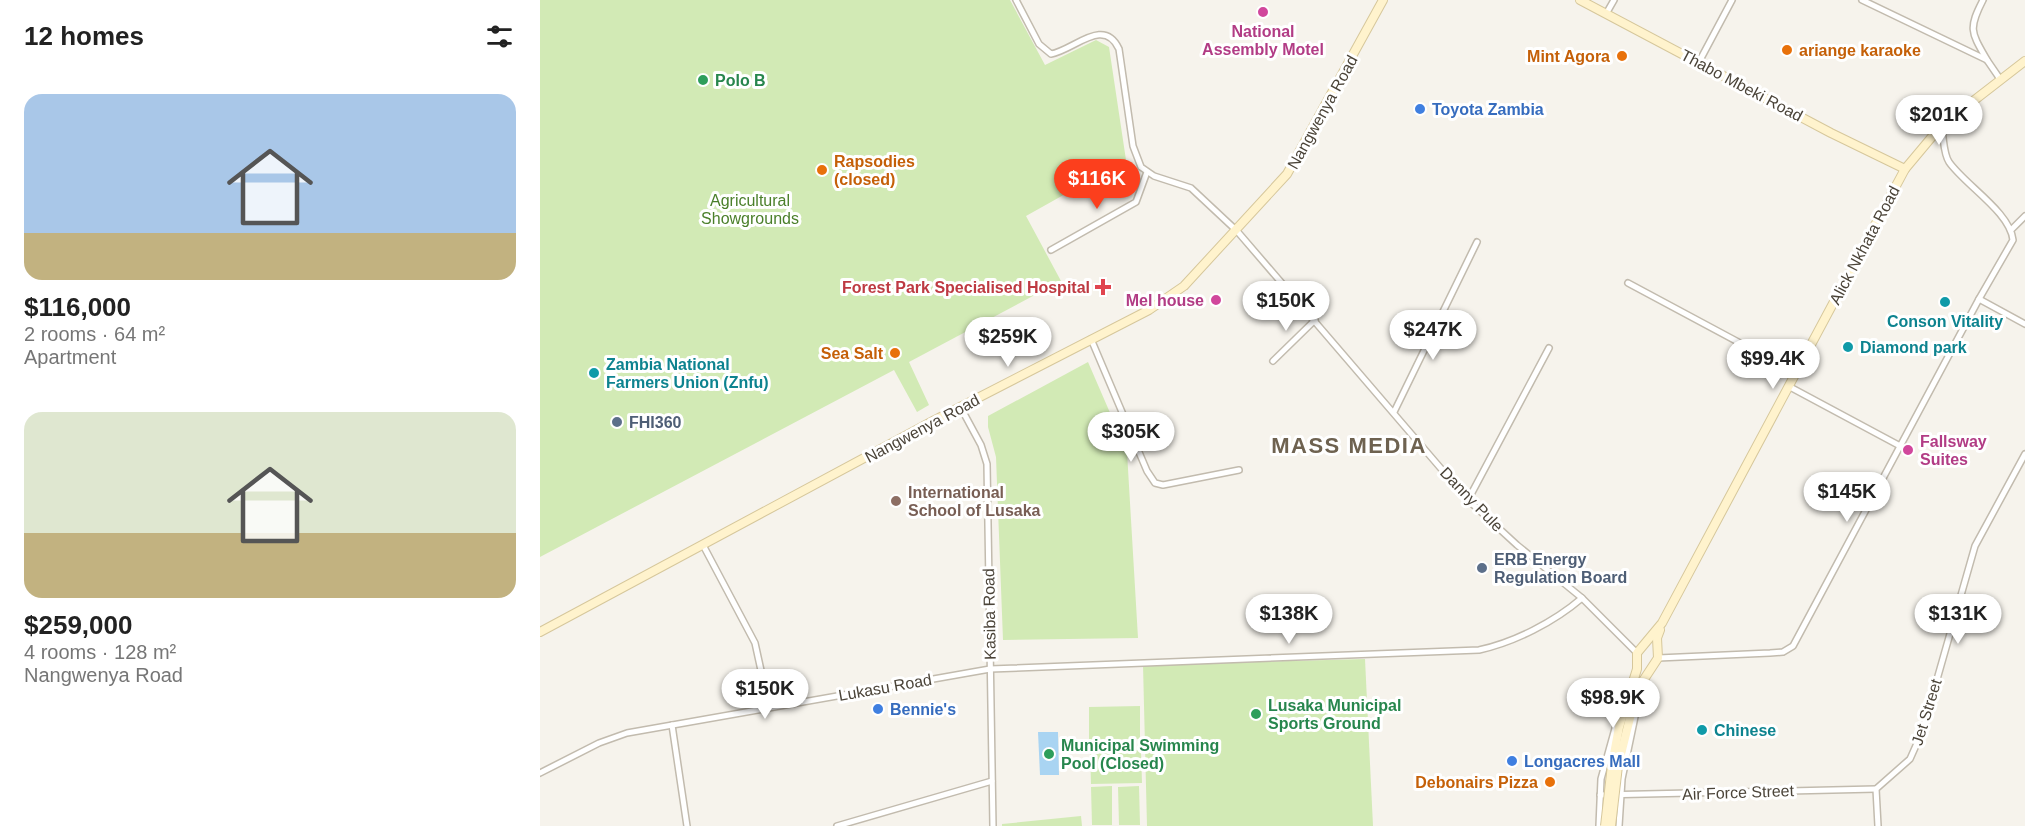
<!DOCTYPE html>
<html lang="en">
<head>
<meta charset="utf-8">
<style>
	:root { --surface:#fff; --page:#f6f6f6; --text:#222; --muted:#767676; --accent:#fc3f1d }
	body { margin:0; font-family:Helvetica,sans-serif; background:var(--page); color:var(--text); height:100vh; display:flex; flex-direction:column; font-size:22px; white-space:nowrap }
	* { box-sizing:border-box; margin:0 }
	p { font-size:20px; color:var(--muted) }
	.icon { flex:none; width:33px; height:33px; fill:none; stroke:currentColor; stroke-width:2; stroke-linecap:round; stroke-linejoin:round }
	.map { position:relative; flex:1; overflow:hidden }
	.drawer { display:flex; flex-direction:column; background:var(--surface); width:540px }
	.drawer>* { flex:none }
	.price { position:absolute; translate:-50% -51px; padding:0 14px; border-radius:21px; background:#fff; color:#222; font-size:20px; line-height:39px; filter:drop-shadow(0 2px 3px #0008) }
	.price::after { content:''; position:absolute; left:50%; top:36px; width:18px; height:14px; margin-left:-9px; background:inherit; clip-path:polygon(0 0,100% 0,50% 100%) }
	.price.selected { background:var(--accent); color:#fff }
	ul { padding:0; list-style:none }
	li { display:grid; align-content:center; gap:12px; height:318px; padding:0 24px }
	li span { display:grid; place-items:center; height:186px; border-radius:18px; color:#555 }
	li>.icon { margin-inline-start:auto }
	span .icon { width:108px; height:108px; fill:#fffc; stroke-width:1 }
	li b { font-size:26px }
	h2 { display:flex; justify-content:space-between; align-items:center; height:72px; padding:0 24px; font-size:26px }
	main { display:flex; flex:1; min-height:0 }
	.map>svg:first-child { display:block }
	.green { fill:#d2eab5 }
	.water { fill:#a9d4f2 }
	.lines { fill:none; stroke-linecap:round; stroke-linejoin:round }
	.street-casing { stroke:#c2bbae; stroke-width:8 }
	.secondary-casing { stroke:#d6c79b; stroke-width:10 }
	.street { stroke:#fff; stroke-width:5 }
	.secondary { stroke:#fff3cd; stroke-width:8 }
	.secondary-bridge-casing { stroke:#d6c79b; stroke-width:10; stroke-linecap:butt }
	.secondary-bridge { stroke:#fff3cd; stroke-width:8 }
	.hotel-dot { fill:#d1479c; stroke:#fff; stroke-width:2 }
	.food-dot { fill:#e8710a; stroke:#fff; stroke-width:2 }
	.leisure-dot { fill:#2e9e5b; stroke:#fff; stroke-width:2 }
	.shop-dot { fill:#3f7fe0; stroke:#fff; stroke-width:2 }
	.health-dot { fill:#e0444e; stroke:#fff; stroke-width:2 }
	.culture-dot { fill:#0f9aa8; stroke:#fff; stroke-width:2 }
	.service-dot { fill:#5c6f8a; stroke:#fff; stroke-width:2 }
	.education-dot { fill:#8d6e63; stroke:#fff; stroke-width:2 }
	.labels { text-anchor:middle; stroke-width:6; stroke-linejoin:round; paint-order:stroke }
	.hotel-label { font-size:16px; font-weight:bold; fill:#b23c85; stroke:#fff }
	.food-label { font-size:16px; font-weight:bold; fill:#c56008; stroke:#fff; text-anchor:end }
	.leisure-label { font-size:16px; font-weight:bold; fill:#27864d; stroke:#fff; text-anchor:start }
	.street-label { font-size:16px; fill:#4b4439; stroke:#fff }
	.shop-label { font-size:16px; font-weight:bold; fill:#366cbe; stroke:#fff; text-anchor:start }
	.park-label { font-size:16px; fill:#4a7f2a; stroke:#fff }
	.health-label { font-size:16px; font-weight:bold; fill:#be3a42; stroke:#fff; text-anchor:end }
	.culture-label { font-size:16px; font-weight:bold; fill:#0d838f; stroke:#fff; text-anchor:start }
	.service-label { font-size:16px; font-weight:bold; fill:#4e5e75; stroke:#fff; text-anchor:start }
	.education-label { font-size:16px; font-weight:bold; fill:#785e54; stroke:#fff; text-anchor:start }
	.district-label { font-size:22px; font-weight:bold; letter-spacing:1.5px; fill:#6e6250; stroke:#fff }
</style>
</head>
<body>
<main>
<section class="drawer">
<h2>12 homes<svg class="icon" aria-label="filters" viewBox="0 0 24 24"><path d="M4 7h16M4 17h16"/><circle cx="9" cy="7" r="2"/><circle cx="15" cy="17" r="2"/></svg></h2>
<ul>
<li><span style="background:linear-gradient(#a9c7e8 75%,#c2b280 0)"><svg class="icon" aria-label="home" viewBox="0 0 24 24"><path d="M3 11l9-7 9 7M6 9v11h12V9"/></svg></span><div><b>$116,000</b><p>2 rooms · 64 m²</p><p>Apartment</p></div></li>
<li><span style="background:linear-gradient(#dfe7d0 65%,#c2b280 0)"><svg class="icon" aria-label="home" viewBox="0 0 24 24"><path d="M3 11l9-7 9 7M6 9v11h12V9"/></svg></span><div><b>$259,000</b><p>4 rooms · 128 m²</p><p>Nangwenya Road</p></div></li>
</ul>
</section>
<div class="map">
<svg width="1485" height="826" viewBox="0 0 1485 826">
	<rect width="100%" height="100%" fill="#f6f3ec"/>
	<!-- green -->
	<g class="green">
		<polygon points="0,0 470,0 505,65 556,40 569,47 586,160 486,216 521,281 369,362 389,405 377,412 354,370 0,557"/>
		<polygon points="548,362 587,452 598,638 463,640 456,457 448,427 448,416"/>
		<polygon points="825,659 833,826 607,826 603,665"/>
		<polygon points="600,706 600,739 549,740 549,707"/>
		<polygon points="601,750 602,783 551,784 550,751"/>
		<polygon points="572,786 572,825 552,825 551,787"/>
		<polygon points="599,786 600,825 579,825 578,787"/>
		<polygon points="541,816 542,826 462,826 462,824"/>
	</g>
	<!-- water -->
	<polygon class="water" points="498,732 518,732 519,775 500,775"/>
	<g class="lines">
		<!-- street casing -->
		<g class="street-casing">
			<g id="street">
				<path d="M476 0 499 44 511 54C534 50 564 16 579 49L593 146 601 167 614 176 651 188 697 231 928 500 977 545 1042 598 1097 653"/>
				<polyline points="1322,0 1447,60 1460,79"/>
				<path d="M1443 0C1428 29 1431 32 1447 60"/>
				<polyline points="1066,14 1074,0"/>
				<polyline points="1159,62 1192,0"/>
				<path d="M1401 126C1404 137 1403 153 1409 162 1425 185 1470 212 1473 240L1439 299 1485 324"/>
				<polyline points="1471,230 1485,216"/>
				<polyline points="511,250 596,202 607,172"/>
				<polyline points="1088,283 1256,373"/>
				<polyline points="551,339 607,471 615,483 623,485 699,470"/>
				<polyline points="733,361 775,320"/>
				<polyline points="1250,387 1362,447"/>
				<polyline points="421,408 441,445 447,464 453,826"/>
				<polyline points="854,412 937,242"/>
				<polyline points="928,500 1009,348"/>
				<polyline points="163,545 215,643 229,707"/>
				<polyline points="1118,658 1230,653 1243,652 1253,646 1439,299"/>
				<polyline points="132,725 147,826"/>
				<path d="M0 773 59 743 87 733 450 669 939 650C975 642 1014 622 1042 598"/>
				<polyline points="1060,795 1336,789"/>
				<polyline points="297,826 452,781"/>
				<polyline points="1059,826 1061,779 1084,696 1090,689"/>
				<polyline points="1079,826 1082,779 1096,712 1095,704"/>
				<polyline points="1338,826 1336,789 1370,759 1382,732 1435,546 1485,454"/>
			</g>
		</g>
		<!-- secondary casing -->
		<g class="secondary-casing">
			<g id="secondary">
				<polyline points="1040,0 1291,133 1365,169"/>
				<polyline points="0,632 393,421 609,310 644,286 747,174 843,0"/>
				<polyline points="1072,765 1079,727 1097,669 1097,653 1122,623 1365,169 1401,126 1485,61"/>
				<polyline points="1078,766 1097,690 1118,658 1117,638 1120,630"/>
			</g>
		</g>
		<!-- street -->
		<use href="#street" class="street"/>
		<!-- secondary -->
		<use href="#secondary" class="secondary"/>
		<!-- secondary-bridge casing -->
		<g class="secondary-bridge-casing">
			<g id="secondary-bridge">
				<polyline points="1065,826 1072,765"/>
				<polyline points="1071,826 1078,766"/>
			</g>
		</g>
		<!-- secondary-bridge -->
		<use href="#secondary-bridge" class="secondary-bridge"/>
	</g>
	<!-- markers -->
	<g class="hotel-dot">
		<circle cx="723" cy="12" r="6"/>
		<circle cx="676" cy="300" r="6"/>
		<circle cx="1368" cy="450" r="6"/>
	</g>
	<g class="food-dot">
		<circle cx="1247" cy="50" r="6"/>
		<circle cx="1082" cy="56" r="6"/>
		<circle cx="282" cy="170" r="6"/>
		<circle cx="355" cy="353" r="6"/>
		<circle cx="1010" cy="782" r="6"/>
	</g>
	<g class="leisure-dot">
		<circle cx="163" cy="80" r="6"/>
		<circle cx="716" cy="714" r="6"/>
		<circle cx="509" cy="754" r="6"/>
	</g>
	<g class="shop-dot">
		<circle cx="880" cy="109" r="6"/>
		<circle cx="338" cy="709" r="6"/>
		<circle cx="972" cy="761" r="6"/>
	</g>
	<path class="health-dot" d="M560 278h6v6h6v6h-6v6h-6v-6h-6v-6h6z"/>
	<g class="culture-dot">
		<circle cx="1405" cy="302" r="6"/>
		<circle cx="1308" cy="347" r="6"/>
		<circle cx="54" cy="373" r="6"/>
		<circle cx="1162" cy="730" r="6"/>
	</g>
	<g class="service-dot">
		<circle cx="77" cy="422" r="6"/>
		<circle cx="942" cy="568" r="6"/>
	</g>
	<circle class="education-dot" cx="356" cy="501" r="6"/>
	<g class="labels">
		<!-- hotel labels -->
		<g class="hotel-label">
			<text x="723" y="37">National<tspan x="723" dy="18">Assembly Motel</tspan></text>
			<text x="664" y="306" text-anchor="end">Mel house</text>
			<text x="1380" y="447" text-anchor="start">Fallsway<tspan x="1380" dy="18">Suites</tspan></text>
		</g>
		<!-- food labels -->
		<g class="food-label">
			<text x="1259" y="56" text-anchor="start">ariange karaoke</text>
			<text x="1070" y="62">Mint Agora</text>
			<text x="294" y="167" text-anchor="start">Rapsodies<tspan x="294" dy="18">(closed)</tspan></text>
			<text x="343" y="359">Sea Salt</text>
			<text x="998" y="788">Debonairs Pizza</text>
		</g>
		<!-- leisure labels -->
		<g class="leisure-label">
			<text x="175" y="86">Polo B</text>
			<text x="728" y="711">Lusaka Municipal<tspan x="728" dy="18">Sports Ground</tspan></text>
			<text x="521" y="751">Municipal Swimming<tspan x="521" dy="18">Pool (Closed)</tspan></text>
		</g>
		<!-- street labels -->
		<g class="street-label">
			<text transform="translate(1202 85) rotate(28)" y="6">Thabo Mbeki Road</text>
			<text transform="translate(782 112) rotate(-61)" y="6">Nangwenya Road</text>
			<text transform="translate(1324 245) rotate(-62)" y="6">Alick Nkhata Road</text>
			<text transform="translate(382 428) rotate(-28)" y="6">Nangwenya Road</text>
			<text transform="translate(932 499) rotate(46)" y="6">Danny Pule</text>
			<text transform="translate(449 614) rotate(-91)" y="6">Kasiba Road</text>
			<text transform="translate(345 687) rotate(-10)" y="6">Lukasu Road</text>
			<text transform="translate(1386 712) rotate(-73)" y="6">Jet Street</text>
			<text transform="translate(1198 792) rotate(-2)" y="6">Air Force Street</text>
		</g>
		<!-- shop labels -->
		<g class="shop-label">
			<text x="892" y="115">Toyota Zambia</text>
			<text x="350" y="715">Bennie's</text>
			<text x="984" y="767">Longacres Mall</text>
		</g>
		<!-- park labels -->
		<g class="park-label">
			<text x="210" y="206">Agricultural<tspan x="210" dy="18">Showgrounds</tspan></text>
		</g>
		<!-- health labels -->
		<g class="health-label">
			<text x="550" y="293">Forest Park Specialised Hospital</text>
		</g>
		<!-- culture labels -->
		<g class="culture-label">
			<text x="1405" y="327" text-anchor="middle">Conson Vitality</text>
			<text x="1320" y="353">Diamond park</text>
			<text x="66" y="370">Zambia National<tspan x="66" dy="18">Farmers Union (Znfu)</tspan></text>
			<text x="1174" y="736">Chinese</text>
		</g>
		<!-- service labels -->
		<g class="service-label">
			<text x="89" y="428">FHI360</text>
			<text x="954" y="565">ERB Energy<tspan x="954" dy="18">Regulation Board</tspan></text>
		</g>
		<!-- education labels -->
		<g class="education-label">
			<text x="368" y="498">International<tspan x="368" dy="18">School of Lusaka</tspan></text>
		</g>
		<!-- district labels -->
		<g class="district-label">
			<text x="809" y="453">MASS MEDIA</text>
		</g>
	</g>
</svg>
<b class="price" style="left:1399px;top:146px">$201K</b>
<b class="price selected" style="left:557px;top:210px">$116K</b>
<b class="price" style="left:746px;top:332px">$150K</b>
<b class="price" style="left:893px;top:361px">$247K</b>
<b class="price" style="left:468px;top:368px">$259K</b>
<b class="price" style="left:1233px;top:390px">$99.4K</b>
<b class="price" style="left:591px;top:463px">$305K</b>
<b class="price" style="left:1307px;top:523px">$145K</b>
<b class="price" style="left:749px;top:645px">$138K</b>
<b class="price" style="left:1418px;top:645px">$131K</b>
<b class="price" style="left:225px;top:720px">$150K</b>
<b class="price" style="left:1073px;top:729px">$98.9K</b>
</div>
</main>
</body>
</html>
